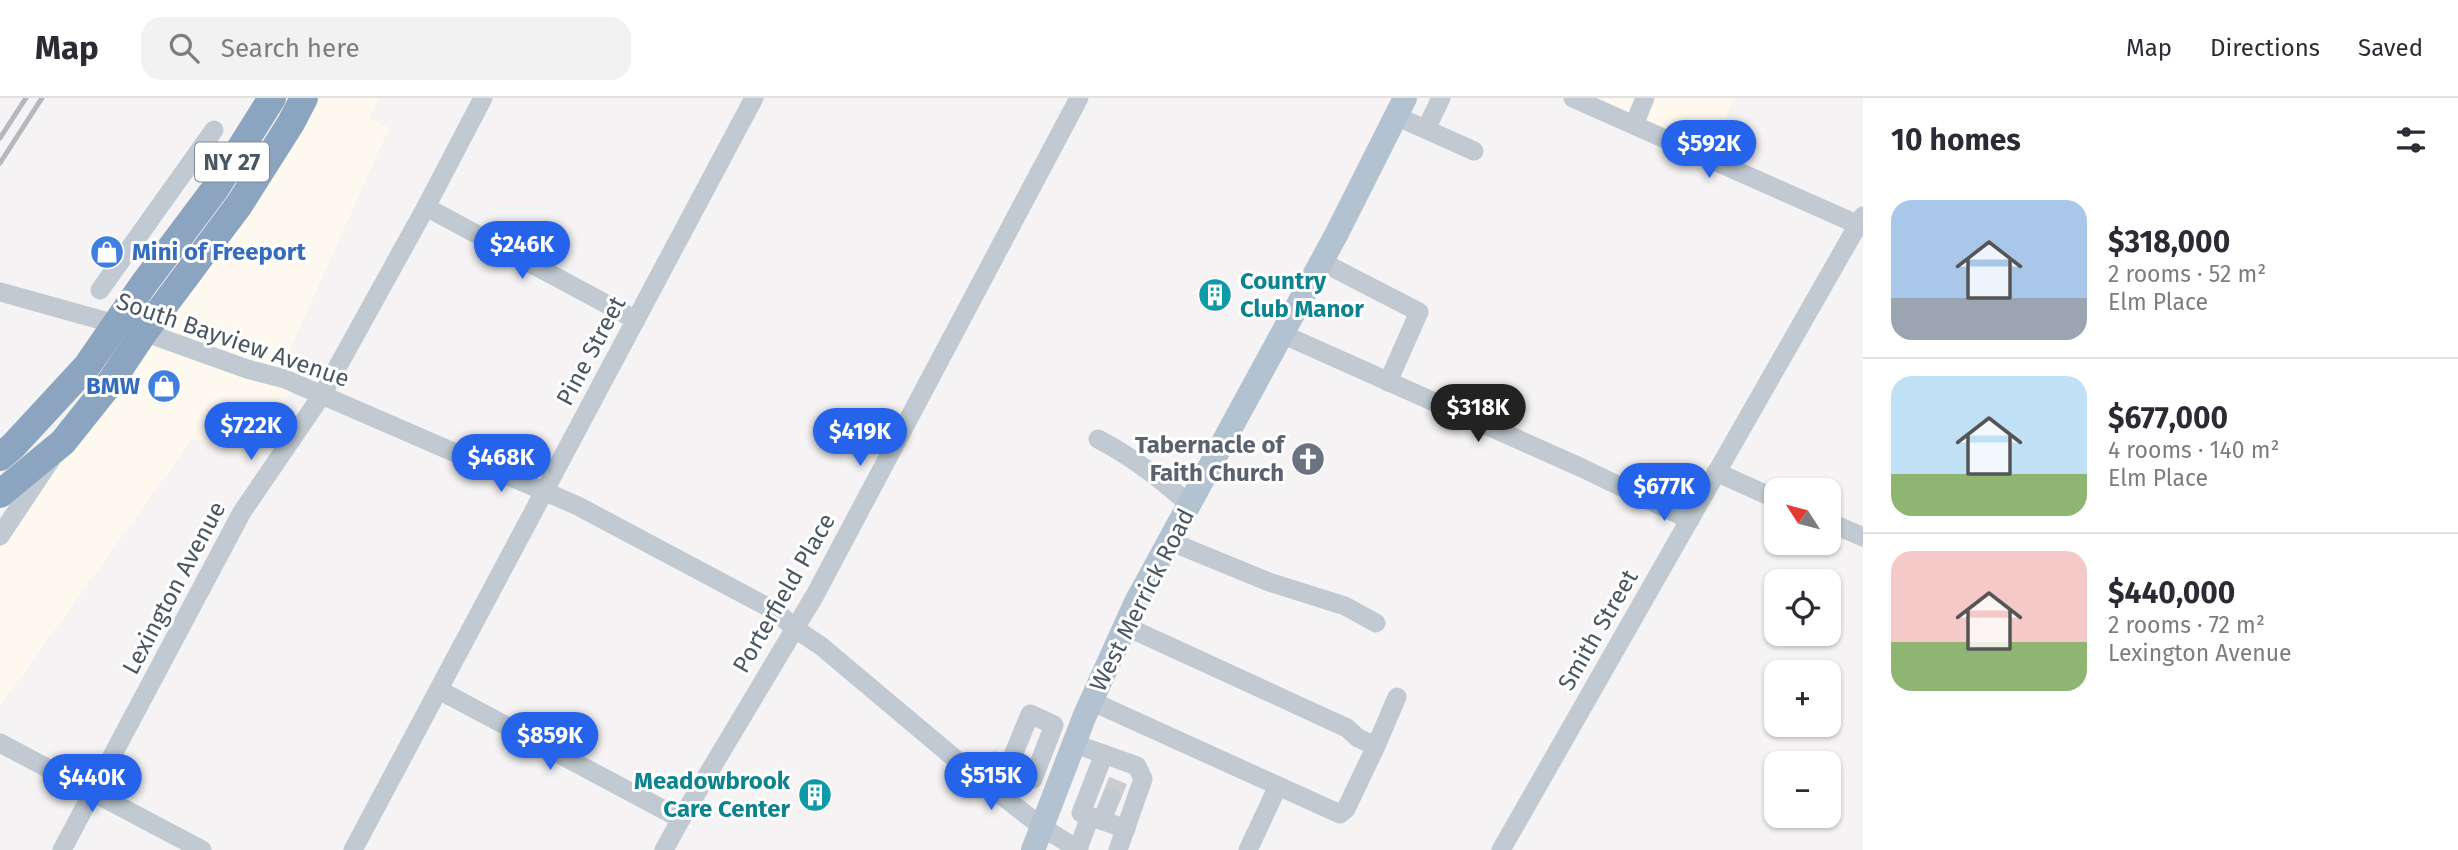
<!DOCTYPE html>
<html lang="en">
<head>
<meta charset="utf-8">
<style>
	:root { --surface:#fff; --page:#f2f2f3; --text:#2b2b33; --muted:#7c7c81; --line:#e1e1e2; --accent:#2563eb }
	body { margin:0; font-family:"Fira Sans",sans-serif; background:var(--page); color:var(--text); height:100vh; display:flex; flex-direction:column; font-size:26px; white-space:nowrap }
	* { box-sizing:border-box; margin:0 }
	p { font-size:23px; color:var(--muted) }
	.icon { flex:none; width:38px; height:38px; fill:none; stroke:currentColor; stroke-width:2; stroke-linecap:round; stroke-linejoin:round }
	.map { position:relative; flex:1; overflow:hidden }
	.sheet { display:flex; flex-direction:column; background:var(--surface); width:595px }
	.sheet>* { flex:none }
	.needle { width:46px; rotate:306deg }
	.fabs { position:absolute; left:1764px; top:380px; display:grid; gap:14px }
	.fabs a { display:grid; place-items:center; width:77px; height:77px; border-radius:14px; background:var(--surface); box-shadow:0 2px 5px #0004; font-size:35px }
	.price { position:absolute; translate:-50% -60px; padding:0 16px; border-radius:24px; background:var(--accent); color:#fff; font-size:23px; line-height:46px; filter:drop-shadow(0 2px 4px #0008) }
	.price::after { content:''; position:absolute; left:50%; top:42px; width:21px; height:16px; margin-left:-10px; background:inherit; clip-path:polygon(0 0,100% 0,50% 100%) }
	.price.selected { background:#222; color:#fff }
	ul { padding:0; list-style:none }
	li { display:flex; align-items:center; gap:21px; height:175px; padding:0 28px }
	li+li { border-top:2px solid var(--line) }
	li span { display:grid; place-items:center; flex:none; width:196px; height:140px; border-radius:21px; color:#555 }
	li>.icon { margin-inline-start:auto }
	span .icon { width:84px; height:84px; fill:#fffc; stroke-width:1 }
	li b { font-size:30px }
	h2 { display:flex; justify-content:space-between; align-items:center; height:84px; padding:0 28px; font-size:30px }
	header { display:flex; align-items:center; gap:42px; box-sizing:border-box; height:98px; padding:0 35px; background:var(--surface); border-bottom:2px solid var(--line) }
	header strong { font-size:33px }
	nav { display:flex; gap:38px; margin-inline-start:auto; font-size:24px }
	.search { width:490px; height:63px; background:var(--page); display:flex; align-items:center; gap:18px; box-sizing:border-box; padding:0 24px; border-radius:21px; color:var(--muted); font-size:26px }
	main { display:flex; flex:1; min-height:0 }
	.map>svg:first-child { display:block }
	.commercial { fill:#fdf9ef }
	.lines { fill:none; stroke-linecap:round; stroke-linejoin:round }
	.minor-tunnel { stroke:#caccce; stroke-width:19; stroke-dasharray:19 10; stroke-linecap:butt }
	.minor { stroke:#c1cad2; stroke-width:19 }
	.major { stroke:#b3c2d1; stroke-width:24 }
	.highway { stroke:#8ba5c1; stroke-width:28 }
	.rail { stroke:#b5b8bd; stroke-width:5 }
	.labels { text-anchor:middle; stroke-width:6; stroke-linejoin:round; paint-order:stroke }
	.shield { fill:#fff; stroke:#808990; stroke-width:2 }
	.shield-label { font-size:23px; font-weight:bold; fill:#4a5661 }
	.shop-label { font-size:24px; font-weight:bold; fill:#366cbe; stroke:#fff; text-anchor:start }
	.culture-label { font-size:24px; font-weight:bold; fill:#0d838f; stroke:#fff; text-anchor:start }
	.street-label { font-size:24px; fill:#4a5661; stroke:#fff }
	.worship-label { font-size:24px; font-weight:bold; fill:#5b616d; stroke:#fff; text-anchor:end }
</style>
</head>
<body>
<header>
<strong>Map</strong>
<div class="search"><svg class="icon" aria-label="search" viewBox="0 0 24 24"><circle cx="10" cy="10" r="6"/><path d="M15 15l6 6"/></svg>Search here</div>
<nav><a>Map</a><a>Directions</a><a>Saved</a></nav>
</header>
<main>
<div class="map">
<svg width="1863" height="752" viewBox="0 0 1863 752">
	<rect width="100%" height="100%" fill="#f5f3f3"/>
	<!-- commercial -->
	<g class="commercial">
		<polygon points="316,0 379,0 369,19 389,30 286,261 305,273 248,360 193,340 0,608 0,447 272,82"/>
		<polygon points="1562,0 1734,0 1707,63"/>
	</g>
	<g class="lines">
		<!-- minor-tunnel -->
		<polyline class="minor-tunnel" points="1111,700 1119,680"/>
		<!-- minor -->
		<g class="minor">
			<polyline points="1573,0 1863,129"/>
			<polyline points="1396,18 1474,53"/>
			<polyline points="1634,27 1645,0"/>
			<polyline points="1426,31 1441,0"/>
			<polyline points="426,109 636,222"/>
			<polyline points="1322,164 1419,214 1388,284"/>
			<polyline points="100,192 214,32"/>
			<polyline points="0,194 144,234 247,271 285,281 578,408 777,514 794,530 821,548 965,669 1042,729 1079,752"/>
			<polyline points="1282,236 1582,370 1690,422"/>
			<path d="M1098 341C1133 359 1160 381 1189 406"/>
			<polyline points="1716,374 1776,401"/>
			<polyline points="1829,424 1863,439"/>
			<polyline points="0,438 50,363"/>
			<polyline points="1169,443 1269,484 1345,508 1376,525"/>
			<polyline points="1125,528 1347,630 1358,640 1376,648 1397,599"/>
			<polyline points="439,592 681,721"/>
			<polyline points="1091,603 1340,716 1346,711 1376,648"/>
			<polyline points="0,645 202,752"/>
			<polyline points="1075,646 1137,668 1143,681 1118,752"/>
			<polyline points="1104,656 1081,715 1126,731"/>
			<polyline points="965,669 995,663 1007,672 1030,616 1054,627 1033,681 1015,680 1007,672"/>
			<polyline points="1102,722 1111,700"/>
			<polyline points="1078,751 1090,719"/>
			<polyline points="62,752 242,414 322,297 426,109 483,0"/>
			<polyline points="353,752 754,0"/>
			<polyline points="664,752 681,721 815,497 1079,0"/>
			<polyline points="1248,752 1278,688"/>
			<polyline points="1501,752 1863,118"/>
		</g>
		<!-- major -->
		<polyline class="major" points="1033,752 1085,617 1136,504 1336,137 1405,0"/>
		<!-- highway -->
		<g class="highway">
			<polyline points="0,359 13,348 87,268 143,187 215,91 272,0"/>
			<polyline points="0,396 63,344 110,285 144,234 239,107 291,25 304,0"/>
		</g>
		<!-- rail -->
		<g class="rail">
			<polyline points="0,40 26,0"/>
			<polyline points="0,65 42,0"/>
		</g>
	</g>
	<!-- icons -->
	<defs>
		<g id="shop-disc" transform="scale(1.75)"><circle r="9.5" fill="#3f7fe0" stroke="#fff"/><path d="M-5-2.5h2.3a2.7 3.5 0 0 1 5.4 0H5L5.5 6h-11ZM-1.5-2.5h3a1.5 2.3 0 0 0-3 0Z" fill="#fff"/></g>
		<g id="building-disc" transform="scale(1.75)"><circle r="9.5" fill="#0f9aa8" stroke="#fff"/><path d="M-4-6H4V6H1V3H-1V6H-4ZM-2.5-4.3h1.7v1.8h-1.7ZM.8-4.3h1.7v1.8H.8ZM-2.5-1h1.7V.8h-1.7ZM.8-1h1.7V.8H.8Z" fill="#fff"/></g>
		<g id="church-disc" transform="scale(1.75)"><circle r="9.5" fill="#6b7280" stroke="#fff"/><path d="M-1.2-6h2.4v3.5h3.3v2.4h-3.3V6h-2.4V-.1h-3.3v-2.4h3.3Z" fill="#fff"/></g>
	</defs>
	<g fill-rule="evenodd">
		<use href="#shop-disc" x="107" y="154"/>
		<use href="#building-disc" x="1215" y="197"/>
		<use href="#shop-disc" x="164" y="288"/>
		<use href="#church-disc" x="1308" y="361"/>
		<use href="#building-disc" x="815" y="697"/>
	</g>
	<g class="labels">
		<!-- shield labels -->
		<rect class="shield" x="195" y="44.5" width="74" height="39" rx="5"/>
		<g class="shield-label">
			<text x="232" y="72">NY 27</text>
		</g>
		<!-- shop labels -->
		<g class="shop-label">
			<text x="132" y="162">Mini of Freeport</text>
			<text x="140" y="296" text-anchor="end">BMW</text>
		</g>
		<!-- culture labels -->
		<g class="culture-label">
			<text x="1240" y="191">Country<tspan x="1240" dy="28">Club Manor</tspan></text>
			<text x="790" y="691" text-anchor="end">Meadowbrook<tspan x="790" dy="28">Care Center</tspan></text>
		</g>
		<!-- street labels -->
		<g class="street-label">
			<text transform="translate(233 242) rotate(19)" y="8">South Bayview Avenue</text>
			<text transform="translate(591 253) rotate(-62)" y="8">Pine Street</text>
			<text transform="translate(174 490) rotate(-62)" y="8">Lexington Avenue</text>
			<text transform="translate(784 495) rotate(-60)" y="8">Porterfield Place</text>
			<text transform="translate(1142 502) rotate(-63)" y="8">West Merrick Road</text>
			<text transform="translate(1598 532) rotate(-60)" y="8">Smith Street</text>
		</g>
		<!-- worship labels -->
		<g class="worship-label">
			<text x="1284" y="355">Tabernacle of<tspan x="1284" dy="28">Faith Church</tspan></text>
		</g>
	</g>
</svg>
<div class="fabs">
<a><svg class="needle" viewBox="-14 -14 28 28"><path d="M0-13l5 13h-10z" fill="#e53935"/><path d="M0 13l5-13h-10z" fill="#7c7c81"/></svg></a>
<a><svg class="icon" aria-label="locate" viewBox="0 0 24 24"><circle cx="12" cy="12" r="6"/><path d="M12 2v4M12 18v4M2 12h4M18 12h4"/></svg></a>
<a>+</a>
<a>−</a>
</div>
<b class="price" style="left:1709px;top:82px">$592K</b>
<b class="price" style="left:522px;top:183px">$246K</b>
<b class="price selected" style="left:1478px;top:346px">$318K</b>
<b class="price" style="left:251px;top:364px">$722K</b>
<b class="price" style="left:860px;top:370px">$419K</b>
<b class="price" style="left:501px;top:396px">$468K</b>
<b class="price" style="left:1664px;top:425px">$677K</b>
<b class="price" style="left:550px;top:674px">$859K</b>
<b class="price" style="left:991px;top:714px">$515K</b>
<b class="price" style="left:92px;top:716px">$440K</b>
</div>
<section class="sheet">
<h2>10 homes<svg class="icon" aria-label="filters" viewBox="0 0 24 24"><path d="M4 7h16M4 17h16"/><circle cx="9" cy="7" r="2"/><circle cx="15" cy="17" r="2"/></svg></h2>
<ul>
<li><span style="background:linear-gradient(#a9c7e8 70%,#9aa5b1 0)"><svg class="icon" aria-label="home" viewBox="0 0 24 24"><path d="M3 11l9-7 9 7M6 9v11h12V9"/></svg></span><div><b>$318,000</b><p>2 rooms · 52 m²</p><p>Elm Place</p></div></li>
<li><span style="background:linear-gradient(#bfe0f5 70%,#8fb573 0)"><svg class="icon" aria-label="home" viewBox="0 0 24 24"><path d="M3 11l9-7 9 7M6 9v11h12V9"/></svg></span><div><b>$677,000</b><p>4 rooms · 140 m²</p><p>Elm Place</p></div></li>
<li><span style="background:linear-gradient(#f6c9c9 65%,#8fb573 0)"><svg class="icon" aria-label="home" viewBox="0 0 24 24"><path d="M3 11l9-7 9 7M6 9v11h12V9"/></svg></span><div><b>$440,000</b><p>2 rooms · 72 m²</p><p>Lexington Avenue</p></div></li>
</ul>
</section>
</main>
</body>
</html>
